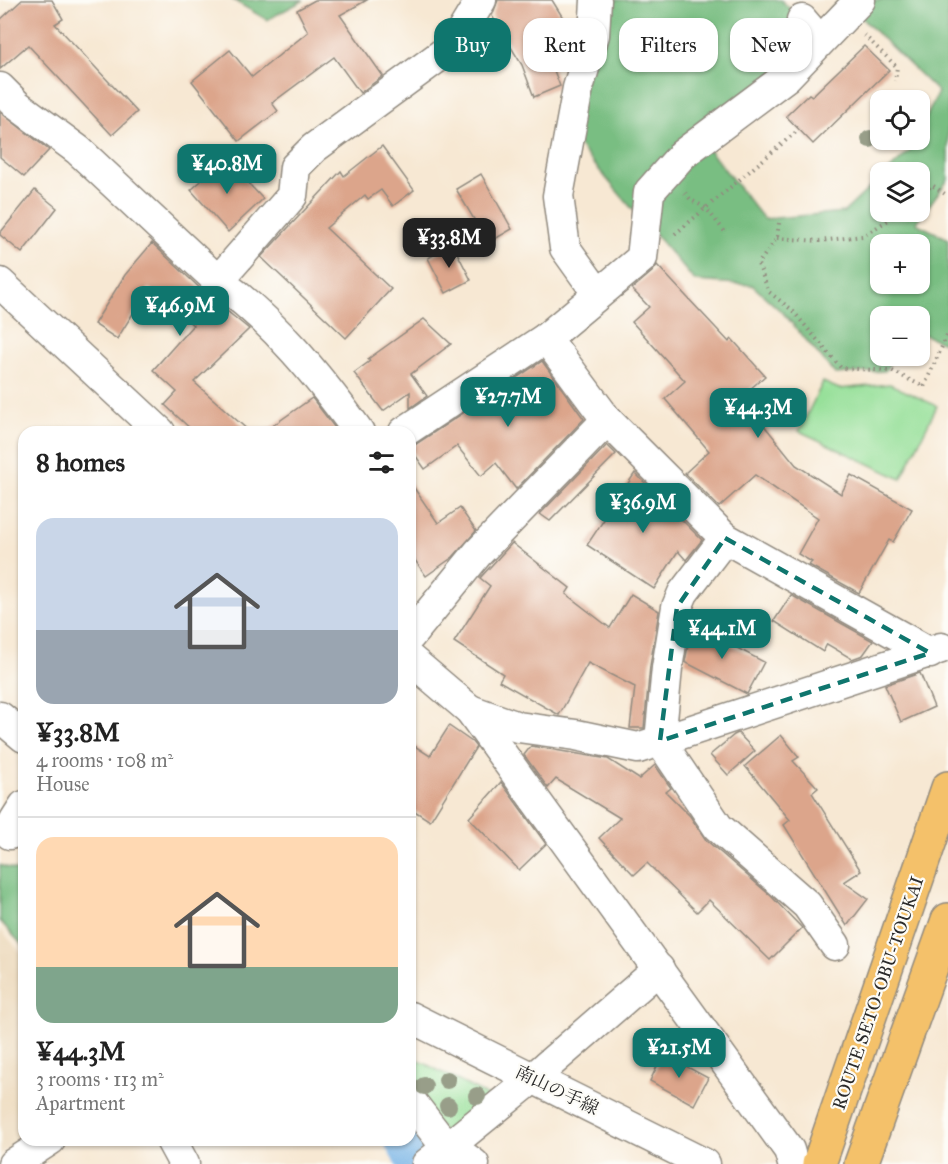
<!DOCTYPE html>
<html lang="en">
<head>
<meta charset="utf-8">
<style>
	:root { --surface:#fff; --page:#f2f2f2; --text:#222; --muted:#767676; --line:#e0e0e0; --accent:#0f766e }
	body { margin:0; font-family:"IM FELL Great Primer","Noto Serif JP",serif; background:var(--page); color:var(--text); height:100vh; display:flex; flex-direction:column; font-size:22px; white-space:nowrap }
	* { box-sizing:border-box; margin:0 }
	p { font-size:20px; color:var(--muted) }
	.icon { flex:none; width:33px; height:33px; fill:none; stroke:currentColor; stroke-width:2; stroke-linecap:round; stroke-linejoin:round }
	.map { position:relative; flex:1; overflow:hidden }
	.drawer { position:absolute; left:18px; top:426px; width:398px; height:720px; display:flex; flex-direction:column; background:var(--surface); border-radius:18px; box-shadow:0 2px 4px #0004 }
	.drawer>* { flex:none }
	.hud { position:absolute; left:434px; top:18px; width:424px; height:54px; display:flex; gap:12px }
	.fabs { position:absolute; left:870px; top:90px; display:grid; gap:12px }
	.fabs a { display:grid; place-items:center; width:60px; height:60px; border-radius:12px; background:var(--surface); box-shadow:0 2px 4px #0004; font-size:30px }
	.price { position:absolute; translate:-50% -51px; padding:0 14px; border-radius:12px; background:var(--accent); color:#fff; font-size:20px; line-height:39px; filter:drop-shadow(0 2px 3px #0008) }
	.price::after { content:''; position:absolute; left:50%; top:36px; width:18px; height:14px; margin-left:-9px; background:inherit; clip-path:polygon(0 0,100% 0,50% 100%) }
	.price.selected { background:#222; color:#fff }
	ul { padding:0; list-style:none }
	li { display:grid; align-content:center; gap:12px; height:318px; padding:0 18px }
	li+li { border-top:2px solid var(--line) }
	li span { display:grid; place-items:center; height:186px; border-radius:18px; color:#555 }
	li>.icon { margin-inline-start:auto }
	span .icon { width:108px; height:108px; fill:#fffc; stroke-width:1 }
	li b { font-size:26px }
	h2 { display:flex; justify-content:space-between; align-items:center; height:72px; padding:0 18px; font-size:26px }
	.tag { padding:0 21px; border-radius:18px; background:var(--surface); box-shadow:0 2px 4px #0004; font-size:21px; line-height:54px }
	.tag.selected { background:var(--accent); color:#fff }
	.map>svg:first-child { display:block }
	.built { fill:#ecd8ba }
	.green { fill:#97e09a; stroke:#618662; stroke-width:1.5 }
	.forest { fill:#79be82; stroke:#527456; stroke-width:1.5; fill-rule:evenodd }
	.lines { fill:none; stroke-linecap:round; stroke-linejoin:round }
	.river { stroke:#72b1e5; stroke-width:52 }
	.building { fill:#dca58b }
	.minor-casing { stroke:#918a7f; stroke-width:33 }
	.major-casing { stroke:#918a7f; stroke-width:36 }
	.path { stroke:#918a7f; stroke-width:4; stroke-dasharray:1.5 4.5; stroke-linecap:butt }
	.minor { stroke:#fff; stroke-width:30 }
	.major { stroke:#f4c16a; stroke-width:33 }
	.tree { fill:#989e89 }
	.marked { fill:none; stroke:#0f766e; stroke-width:4.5; stroke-dasharray:12 8; stroke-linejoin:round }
	.labels { text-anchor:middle; stroke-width:4.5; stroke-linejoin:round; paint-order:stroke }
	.street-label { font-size:18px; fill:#2b2b2b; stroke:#fdfcf7 }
</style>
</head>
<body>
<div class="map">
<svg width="948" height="1164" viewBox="0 0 948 1164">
	<rect width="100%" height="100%" fill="#fdfcf7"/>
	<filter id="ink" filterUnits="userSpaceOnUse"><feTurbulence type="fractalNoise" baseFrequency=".0167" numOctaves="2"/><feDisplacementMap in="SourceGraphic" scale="12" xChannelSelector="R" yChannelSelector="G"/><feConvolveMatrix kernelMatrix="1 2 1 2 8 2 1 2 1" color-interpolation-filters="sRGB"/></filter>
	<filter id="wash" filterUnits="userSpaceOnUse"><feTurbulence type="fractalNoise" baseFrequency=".008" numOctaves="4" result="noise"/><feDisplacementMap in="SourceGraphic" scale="24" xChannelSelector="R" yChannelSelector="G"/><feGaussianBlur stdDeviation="1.35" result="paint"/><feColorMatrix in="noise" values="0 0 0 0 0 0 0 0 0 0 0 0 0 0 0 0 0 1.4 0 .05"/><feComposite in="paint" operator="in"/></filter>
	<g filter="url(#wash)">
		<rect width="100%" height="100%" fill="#f7e8d3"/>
		<!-- built -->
		<polygon class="built" points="0,929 24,956 24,1138 0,1154"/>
		<!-- green -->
		<g class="green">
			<polygon points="823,382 839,389 890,384 937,406 901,479 799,431"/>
			<polygon points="410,1056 492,1098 448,1137 410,1090"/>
		</g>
		<!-- forest -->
		<g class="forest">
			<polygon points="233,0 304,0 267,20"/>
			<path d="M583 0H781L811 29 840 0H948V180L916 223 948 239V333L944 343 920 333V316H880V356H894L885 371 835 374 784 314 752 285 695 281 652 231 657 197 706 146 764 219 844 212 880 178V212H920V172H887L910 151 915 140H920V131L938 92 846 3 633 210 557 120 585 11ZM880 244H920V284H880Z"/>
			<polygon points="0,865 24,873 24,947 0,921"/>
		</g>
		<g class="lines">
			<!-- river -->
			<polyline class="river" points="410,1138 425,1164"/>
		</g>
		<g id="blocks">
			<!-- building -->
			<g class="building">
				<polygon points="22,0 52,0 63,19 55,24 137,112 112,135 28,45 0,69 0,20"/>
				<polygon points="315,0 367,0 340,15 383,76 360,93 334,57 272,103 278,111 239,141 192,81 230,50 252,77 308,32 297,10"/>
				<polygon points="498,0 552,0 568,26 543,42 560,86 534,97 522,65 492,16"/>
				<polygon points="864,46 889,70 813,144 786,116 809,94 812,96"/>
				<polygon points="0,112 49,150 24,177 0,157"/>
				<polygon points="382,146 414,190 393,206 381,190 368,199 365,195 326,228 391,289 346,338 261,257 341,171 344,176"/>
				<polygon points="226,159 263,199 228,232 191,190"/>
				<polygon points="481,174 512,229 488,243 456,189"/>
				<polygon points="35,190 57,208 22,253 0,235 0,233"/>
				<polygon points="152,243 206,294 249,329 194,382 250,432 194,432 165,405 177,392 153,370 193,325 149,288 117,339 94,324 125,275"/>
				<polygon points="453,245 471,280 446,293 428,258"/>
				<polygon points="657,265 729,342 732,339 765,376 741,397 796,465 841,494 851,475 912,509 893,542 889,540 859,593 809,565 812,562 798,554 818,518 755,475 719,507 685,473 709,451 665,399 685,381 632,322 649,307 632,289 653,271"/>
				<polygon points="424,319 451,344 411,374 427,396 410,408 410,392 383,411 354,373 370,361 368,359"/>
				<polygon points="542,361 584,419 516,489 496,463 481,476 457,446 425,469 410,448"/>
				<polygon points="312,398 338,432 264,432"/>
				<polygon points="607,445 616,454 550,521 540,514"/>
				<polygon points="635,473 702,540 686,560 678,551 654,589 587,545"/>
				<polygon points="410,482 438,523 460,508 476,531 453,557 426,576 410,553"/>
				<polygon points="512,543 570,588 566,594 610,628 631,594 659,611 650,666 644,728 630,728 635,687 588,663 559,715 499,681 503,674 454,642 490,586 480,578"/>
				<polygon points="791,595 873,641 863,655 852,659 827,644 823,652 774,621"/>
				<polygon points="695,626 764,662 747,694 685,662 691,631 692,632"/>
				<polygon points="920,673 934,707 901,722 885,685"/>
				<polygon points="449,726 472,742 476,747 430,821 410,808 410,743 430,756"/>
				<polygon points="738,733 755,751 728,775 710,755 734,735"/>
				<polygon points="781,735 799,757 793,761 818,788 812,793 861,871 844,882 868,899 847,926 784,825 790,820 745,766"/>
				<polygon points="531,746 608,759 639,779 655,765 671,788 666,792 690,816 706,840 771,896 802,928 770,960 709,900 697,912 647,863 634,875 599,838 620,818 556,779 548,788 524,755"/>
				<polygon points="501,782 546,844 519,870 469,818"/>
				<polygon points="663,1054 708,1078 694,1105 650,1081"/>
			</g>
		</g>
	</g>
	<g filter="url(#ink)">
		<use href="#blocks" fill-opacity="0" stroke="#918a7f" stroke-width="1.5"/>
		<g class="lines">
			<!-- minor casing -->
			<g class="minor-casing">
				<g id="minor">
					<polyline points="596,0 594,35 578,88 558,196 565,248 598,294"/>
					<polyline points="802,20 820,41"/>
					<path d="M0 88 17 105 78 150 218 281C274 321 319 377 359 432"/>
					<polyline points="218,281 292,196 295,167 314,148 453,46 481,0"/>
					<polyline points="0,283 160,432"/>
					<polyline points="546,338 607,420 725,538 930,653"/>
					<polyline points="404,432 546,338 642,258 649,192 683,154 786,77 860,0"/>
					<polyline points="725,538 683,593 677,607 667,668 660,741 718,827 807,905 835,945"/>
					<polyline points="410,636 478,553 607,420"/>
					<polyline points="410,659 470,710 789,1150 793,1164"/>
					<polyline points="470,710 518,727 576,735 638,748 941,648"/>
					<polyline points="0,717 24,737"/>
					<polyline points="10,834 15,820 24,806"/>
					<polyline points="410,1017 705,1164"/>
					<polyline points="410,1100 440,1139 474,1164"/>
					<polyline points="171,1140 184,1164"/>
					<polyline points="13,1164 50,1140"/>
					<polyline points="427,1164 533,1078 659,969"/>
				</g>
			</g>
			<!-- major casing -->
			<g class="major-casing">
				<g id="major">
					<polyline points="819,1164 948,788"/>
					<polyline points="861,1164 948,920"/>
				</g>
			</g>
			<!-- path -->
			<g class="path">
				<polyline points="864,35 897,67 895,81"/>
				<polyline points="685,193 691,200 706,208 725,232"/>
				<polyline points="920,196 932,185 948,196"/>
				<polyline points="779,223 777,238 758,264 769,292 792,310 841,368 892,371 924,387 948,333"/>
				<polyline points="675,234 796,132"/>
				<polyline points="777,238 819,241 863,236 901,212"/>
			</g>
			<!-- minor -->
			<use href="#minor" class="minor"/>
			<!-- major -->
			<use href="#major" class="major"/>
		</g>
		<!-- trees -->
		<g class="tree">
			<circle cx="870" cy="139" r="9"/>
			<circle cx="447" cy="1080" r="9"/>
			<circle cx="424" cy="1086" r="9"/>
			<circle cx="477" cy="1096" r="9"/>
			<circle cx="448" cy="1106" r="9"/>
		</g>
	</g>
	<!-- marked area -->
	<path class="marked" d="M725 538 930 653 660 741 677 607Z"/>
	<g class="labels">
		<!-- street labels -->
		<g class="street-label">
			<text transform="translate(878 993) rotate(-71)" y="6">ROUTE SETO-OBU-TOUKAI</text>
			<text transform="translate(557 1090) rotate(26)" y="6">南山の手線</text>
		</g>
	</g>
</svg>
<div class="fabs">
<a><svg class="icon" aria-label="locate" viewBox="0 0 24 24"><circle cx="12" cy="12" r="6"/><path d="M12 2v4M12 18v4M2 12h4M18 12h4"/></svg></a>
<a><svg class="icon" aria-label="layers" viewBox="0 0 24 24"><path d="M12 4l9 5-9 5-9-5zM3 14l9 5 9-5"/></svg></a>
<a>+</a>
<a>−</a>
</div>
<b class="price" style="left:227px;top:195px">¥40.8M</b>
<b class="price selected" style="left:449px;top:269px">¥33.8M</b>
<b class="price" style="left:180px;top:337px">¥46.9M</b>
<b class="price" style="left:508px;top:428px">¥27.7M</b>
<b class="price" style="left:758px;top:439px">¥44.3M</b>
<b class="price" style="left:643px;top:534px">¥36.9M</b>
<b class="price" style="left:722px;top:660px">¥44.1M</b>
<b class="price" style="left:679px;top:1079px">¥21.5M</b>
<div class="hud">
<a class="tag selected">Buy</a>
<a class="tag">Rent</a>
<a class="tag">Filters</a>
<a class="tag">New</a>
</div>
<section class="drawer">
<h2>8 homes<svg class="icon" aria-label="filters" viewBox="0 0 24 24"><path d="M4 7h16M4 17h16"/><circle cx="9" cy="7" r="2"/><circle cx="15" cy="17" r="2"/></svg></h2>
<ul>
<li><span style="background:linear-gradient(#c9d6e8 60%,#9aa5b1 0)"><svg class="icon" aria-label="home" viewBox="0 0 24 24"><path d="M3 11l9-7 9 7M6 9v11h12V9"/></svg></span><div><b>¥33.8M</b><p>4 rooms · 108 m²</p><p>House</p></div></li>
<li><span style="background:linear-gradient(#ffd9b3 70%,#7fa58c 0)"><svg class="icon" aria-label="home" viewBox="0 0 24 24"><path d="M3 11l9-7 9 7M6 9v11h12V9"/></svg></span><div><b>¥44.3M</b><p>3 rooms · 113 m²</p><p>Apartment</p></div></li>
</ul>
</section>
</div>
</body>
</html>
